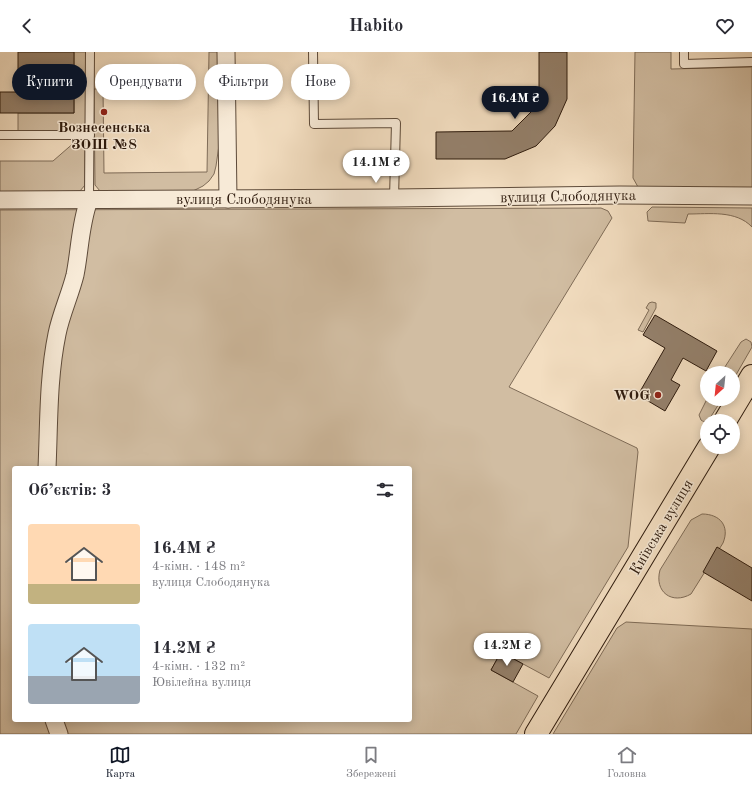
<!DOCTYPE html>
<html lang="uk">
<head>
<meta charset="utf-8">
<style>
	:root { --surface:#fff; --page:#f7f7f7; --text:#2b2b33; --muted:#7c7c81; --line:#e1e1e2; --accent:#111827 }
	body { margin:0; font-family:"Old Standard TT",serif; background:var(--page); color:var(--text); height:100vh; display:flex; flex-direction:column; font-size:15px; white-space:nowrap }
	* { box-sizing:border-box; margin:0 }
	p { font-size:13px; color:var(--muted) }
	.icon { flex:none; width:22px; height:22px; fill:none; stroke:currentColor; stroke-width:2; stroke-linecap:round; stroke-linejoin:round }
	.map { position:relative; flex:1; overflow:hidden }
	.drawer { position:absolute; left:12px; top:414px; width:400px; height:256px; display:flex; flex-direction:column; background:var(--surface); border-radius:4px; box-shadow:0 2px 10px #0003 }
	.drawer>* { flex:none }
	.guide { position:absolute; left:12px; top:12px; width:400px; height:36px; display:flex; gap:8px }
	.needle { width:26px; rotate:207deg }
	.fabs { position:absolute; left:700px; top:314px; display:grid; gap:8px }
	.fabs a { display:grid; place-items:center; width:40px; height:40px; border-radius:50%; background:var(--surface); box-shadow:0 2px 10px #0003; font-size:20px }
	.price { position:absolute; translate:-50% -34px; padding:0 9px; border-radius:14px; background:#fff; color:#222; font-size:13px; line-height:26px; filter:drop-shadow(0 1px 2px #0008) }
	.price::after { content:''; position:absolute; left:50%; top:24px; width:12px; height:9px; margin-left:-6px; background:inherit; clip-path:polygon(0 0,100% 0,50% 100%) }
	.price.on { background:var(--accent); color:#fff }
	ul { padding:0; list-style:none }
	li { display:flex; align-items:center; gap:12px; height:100px; padding:0 16px }
	li span { display:grid; place-items:center; flex:none; width:112px; height:80px; border-radius:4px; color:#555 }
	li>.icon { margin-inline-start:auto }
	span .icon { width:48px; height:48px; fill:#fffc; stroke-width:1 }
	li b { font-size:17px }
	h2 { display:flex; justify-content:space-between; align-items:center; height:48px; padding:0 16px; font-size:17px }
	.pill { padding:0 14px; border-radius:18px; background:var(--surface); box-shadow:0 2px 10px #0003; font-size:14px; line-height:36px }
	.pill.on { background:var(--accent); color:#fff }
	header { display:flex; justify-content:space-between; align-items:center; height:52px; padding:0 16px; background:var(--surface); font-size:18px; font-weight:800 }
	.menu { display:flex; justify-content:space-around; align-items:center; height:56px; border-top:1px solid var(--line); background:var(--surface); font-size:11px; color:var(--muted) }
	.menu a { display:grid; justify-items:center; gap:2px }
	.menu .on { color:var(--accent) }
	.map>svg:first-child { display:block }
	.green { fill:#d1bda2; stroke:#7f6c58; fill-rule:evenodd }
	.building { fill:#94806b; stroke:#2d1a0d }
	.lines { fill:none; stroke-linecap:round; stroke-linejoin:round }
	.lane-casing { stroke:#5e4b3a; stroke-width:10 }
	.street-casing { stroke:#5e4b3a; stroke-width:19 }
	.primary-casing { stroke:#2d1a0d; stroke-width:24 }
	.lane { stroke:#f7ead7; stroke-width:8 }
	.street { stroke:#f7ead7; stroke-width:17 }
	.primary { stroke:#f3dec1; stroke-width:22 }
	.poi-dot { fill:#8f2418; stroke:#f7ead7; stroke-width:1.5 }
	.labels { text-anchor:middle; stroke-width:3; stroke-linejoin:round; paint-order:stroke }
	.poi-label { font-size:15px; font-weight:bold; fill:#2d1a0d; stroke:#f7ead7 }
	.street-label { font-size:15px; fill:#2d1a0d; stroke:#f7ead7 }
</style>
</head>
<body>
<header><svg class="icon" aria-label="back" viewBox="0 0 24 24"><path d="M15 5l-7 7 7 7"/></svg>Habito<svg class="icon" aria-label="heart" viewBox="0 0 24 24"><path d="M12 20l-8-8c-3-5 5-10 8-4 3-6 11-1 8 4z"/></svg></header>
<div class="map">
<svg width="752" height="682" viewBox="0 0 752 682">
	<rect width="100%" height="100%" fill="#f3dec1"/>
	<filter id="stains"><feTurbulence type="fractalNoise" baseFrequency=".005" numOctaves="4"/><feColorMatrix values="0 0 0 0 .2 0 0 0 0 .09 0 0 0 0 .02 0 0 0 .5 -.17"/></filter>
	<radialGradient id="worn" r=".72"><stop offset=".6" stop-color="#630" stop-opacity="0"/><stop offset="1" stop-color="#630" stop-opacity=".3"/></radialGradient>
	<!-- green -->
	<g class="green">
		<polygon points="74,0 86,0 86,69 83,76 77,79 18,79 18,61 74,61"/>
		<polygon points="209,0 218,0 219,93 216,114 214,122 209,129 203,134 193,139 100,139 95,133 94,37 103,37 104,121 207,120"/>
		<polygon points="635,0 671,0 671,17 752,15 752,140 638,135 633,126"/>
		<polygon points="76,89 81,91 85,97 85,133 80,139 0,141 0,109 53,109"/>
		<path d="M652 155 752 156V175C736 158 709 162 688 162L685 171 648 169 647 160Z"/>
		<path d="M601 156 608 159 612 166 509 335 637 396 638 400 628 495 549 626 501 600 491 618 538 644 516 682H0V158ZM14 416H410V668H14Z"/>
		<polygon points="652,250 656,251 656,256 643,280 638,278 649,258 646,256 649,251"/>
		<polygon points="746,287 751,290 752,295 733,328 733,321 721,321 741,290"/>
		<path d="M707 347H722L710 366C708 370 705 371 701 368L699 363Z"/>
		<path d="M702 462C720 462 730 474 723 491L691 542C672 553 654 540 660 518L691 468Z"/>
		<polygon points="626,570 752,577 752,682 553,682 617,576"/>
	</g>
	<!-- building -->
	<g class="building">
		<polygon points="18,0 74,0 74,61 0,61 0,40 18,40"/>
		<polygon points="539,0 567,0 567,47 555,74 536,94 505,107 436,107 436,80 512,79 539,52"/>
		<polygon points="655,263 717,299 706,319 683,306 671,328 680,333 665,359 638,343 665,296 643,283"/>
		<polygon points="717,495 752,516 752,549 703,520"/>
		<polygon points="501,600 523,612 513,630 491,618"/>
	</g>
	<g class="lines">
		<!-- lane casing -->
		<g class="lane-casing">
			<g id="lane">
				<polyline points="313,0 314,72 396,71 394,146"/>
				<polyline points="684,0 684,12 752,10"/>
				<polyline points="0,83 90,83"/>
				<polyline points="89,148 90,0"/>
			</g>
		</g>
		<!-- street casing -->
		<g class="street-casing">
			<g id="street">
				<polyline points="226,0 228,147"/>
				<polyline points="0,148 394,146 620,143 752,144"/>
				<path d="M47 416C49 371 48 326 57 282 61 262 70 243 75 223 80 198 80 172 89 148"/>
				<polyline points="54,668 59,682"/>
			</g>
		</g>
		<!-- primary casing -->
		<g class="primary-casing">
			<g id="primary">
				<polyline points="725,369 752,324"/>
				<polyline points="536,682 709,395"/>
			</g>
		</g>
		<!-- lane -->
		<use href="#lane" class="lane"/>
		<!-- street -->
		<use href="#street" class="street"/>
		<!-- primary -->
		<use href="#primary" class="primary"/>
	</g>
	<!-- markers -->
	<g class="poi-dot">
		<circle cx="104" cy="60" r="4"/>
		<circle cx="658" cy="343" r="4"/>
	</g>
	<g class="labels">
		<!-- poi labels -->
		<g class="poi-label">
			<text x="104" y="80">Вознесенська<tspan x="104" dy="17">ЗОШ №8</tspan></text>
			<text x="650" y="348" text-anchor="end">WOG</text>
		</g>
		<!-- street labels -->
		<g class="street-label">
			<text transform="translate(568 144) rotate(-1)" y="5">вулиця Слободянука</text>
			<text x="244" y="152">вулиця Слободянука</text>
			<text transform="translate(661 475) rotate(-59)" y="5">Київська вулиця</text>
		</g>
	</g>
	<rect width="100%" height="100%" filter="url(#stains)"/>
	<rect width="100%" height="100%" fill="url(#worn)"/>
</svg>
<div class="fabs">
<a><svg class="needle" viewBox="-14 -14 28 28"><path d="M0-13l5 13h-10z" fill="#e53935"/><path d="M0 13l5-13h-10z" fill="#7c7c81"/></svg></a>
<a><svg class="icon" aria-label="locate" viewBox="0 0 24 24"><circle cx="12" cy="12" r="6"/><path d="M12 2v4M12 18v4M2 12h4M18 12h4"/></svg></a>
</div>
<b class="price on" style="left:515px;top:68px">16.4M ₴</b>
<b class="price" style="left:376px;top:132px">14.1M ₴</b>
<b class="price" style="left:507px;top:615px">14.2M ₴</b>
<div class="guide">
<a class="pill on">Купити</a>
<a class="pill">Орендувати</a>
<a class="pill">Фільтри</a>
<a class="pill">Нове</a>
</div>
<section class="drawer">
<h2>Об’єктів: 3<svg class="icon" aria-label="filters" viewBox="0 0 24 24"><path d="M4 7h16M4 17h16"/><circle cx="9" cy="7" r="2"/><circle cx="15" cy="17" r="2"/></svg></h2>
<ul>
<li><span style="background:linear-gradient(#ffd9b3 75%,#c2b280 0)"><svg class="icon" aria-label="home" viewBox="0 0 24 24"><path d="M3 11l9-7 9 7M6 9v11h12V9"/></svg></span><div><b>16.4M ₴</b><p>4-кімн. · 148 m²</p><p>вулиця Слободянука</p></div></li>
<li><span style="background:linear-gradient(#bfe0f5 65%,#9aa5b1 0)"><svg class="icon" aria-label="home" viewBox="0 0 24 24"><path d="M3 11l9-7 9 7M6 9v11h12V9"/></svg></span><div><b>14.2M ₴</b><p>4-кімн. · 132 m²</p><p>Ювілейна вулиця</p></div></li>
</ul>
</section>
</div>
<nav class="menu">
<a class="on"><svg class="icon" aria-label="map" viewBox="0 0 24 24"><path d="M3 6l6-2 6 2 6-2v14l-6 2-6-2-6 2zM9 4v14M15 6v14"/></svg>Карта</a>
<a><svg class="icon" aria-label="saved" viewBox="0 0 24 24"><path d="M7 4h10v16l-5-4-5 4z"/></svg>Збережені</a>
<a><svg class="icon" aria-label="home" viewBox="0 0 24 24"><path d="M3 11l9-7 9 7M6 9v11h12V9"/></svg>Головна</a>
</nav>
</body>
</html>
